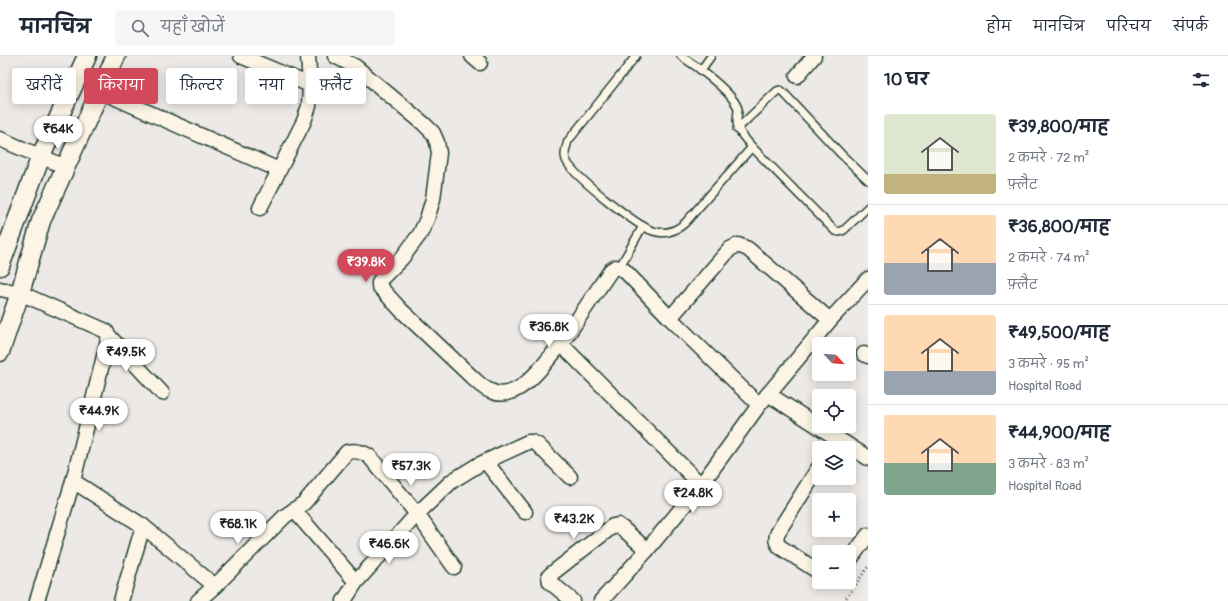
<!DOCTYPE html>
<html lang="hi">
<head>
<meta charset="utf-8">
<style>
	:root { --surface:#fff; --page:#f6f6f7; --text:#1f2937; --muted:#747a83; --line:#e0e1e3; --accent:#d1495b }
	body { margin:0; font-family:Pangolin,"Playpen Sans Deva",sans-serif; background:var(--page); color:var(--text); height:100vh; display:flex; flex-direction:column; font-size:15px; white-space:nowrap }
	* { box-sizing:border-box; margin:0 }
	p { font-size:13px; color:var(--muted) }
	.icon { flex:none; width:22px; height:22px; fill:none; stroke:currentColor; stroke-width:2; stroke-linecap:round; stroke-linejoin:round }
	.map { position:relative; flex:1; overflow:hidden }
	.side { display:flex; flex-direction:column; background:var(--surface); width:360px }
	.side>* { flex:none }
	.hud { position:absolute; left:12px; top:12px; width:380px; height:36px; display:flex; gap:8px }
	.needle { width:26px; rotate:116deg }
	.controls { position:absolute; left:812px; top:281px; display:grid; gap:8px }
	.controls a { display:grid; place-items:center; width:44px; height:44px; border-radius:4px; background:var(--surface); box-shadow:0 2px 10px #0003; font-size:20px }
	.price { position:absolute; translate:-50% -34px; padding:0 9px; border-radius:14px; background:#fff; color:#222; font-size:13px; line-height:26px; filter:drop-shadow(0 1px 2px #0008) }
	.price::after { content:''; position:absolute; left:50%; top:24px; width:12px; height:9px; margin-left:-6px; background:inherit; clip-path:polygon(0 0,100% 0,50% 100%) }
	.price.on { background:var(--accent); color:#fff }
	ul { padding:0; list-style:none }
	li { display:flex; align-items:center; gap:12px; height:100px; padding:0 16px }
	li+li { border-top:1px solid var(--line) }
	li span { display:grid; place-items:center; flex:none; width:112px; height:80px; border-radius:4px; color:#555 }
	li>.icon { margin-inline-start:auto }
	span .icon { width:48px; height:48px; fill:#fffc; stroke-width:1 }
	li b { font-size:17px }
	h2 { display:flex; justify-content:space-between; align-items:center; height:48px; padding:0 16px; font-size:17px }
	.pill { padding:0 14px; border-radius:4px; background:var(--surface); box-shadow:0 2px 10px #0003; font-size:14px; line-height:36px }
	.pill.on { background:var(--accent); color:#fff }
	header { display:flex; align-items:center; gap:24px; box-sizing:border-box; height:56px; padding:0 20px; background:var(--surface); border-bottom:1px solid var(--line) }
	header strong { font-size:19px }
	nav { display:flex; gap:22px; margin-inline-start:auto; font-size:14px }
	.search { width:280px; height:36px; background:var(--page); display:flex; align-items:center; gap:10px; box-sizing:border-box; padding:0 14px; border-radius:4px; color:var(--muted); font-size:15px }
	main { display:flex; flex:1; min-height:0 }
	.map>svg:first-child { display:block }
	.lines { fill:none; stroke-linecap:round; stroke-linejoin:round }
	.service-casing { stroke:#1f3d34; stroke-width:10 }
	.minor-casing { stroke:#1f3d34; stroke-width:17 }
	.tertiary-casing { stroke:#1f3d34; stroke-width:21 }
	.path { stroke:#1f3d34; stroke-width:2.5; stroke-dasharray:1 3; stroke-linecap:butt }
	.service { stroke:#fcf5e5; stroke-width:7 }
	.minor { stroke:#fcf5e5; stroke-width:14 }
	.tertiary { stroke:#fcf5e5; stroke-width:18 }
</style>
</head>
<body>
<header>
<strong>मानचित्र</strong>
<div class="search"><svg class="icon" aria-label="search" viewBox="0 0 24 24"><circle cx="10" cy="10" r="6"/><path d="M15 15l6 6"/></svg>यहाँ खोजें</div>
<nav><a>होम</a><a>मानचित्र</a><a>परिचय</a><a>संपर्क</a></nav>
</header>
<main>
<div class="map">
<svg width="868" height="545" viewBox="0 0 868 545">
	<rect width="100%" height="100%" fill="#ede9e6"/>
	<filter id="ink" filterUnits="userSpaceOnUse"><feTurbulence type="fractalNoise" baseFrequency=".025" numOctaves="2"/><feDisplacementMap in="SourceGraphic" scale="8" xChannelSelector="R" yChannelSelector="G"/><feConvolveMatrix kernelMatrix="1 2 1 2 8 2 1 2 1" color-interpolation-filters="sRGB"/></filter>
	<g filter="url(#ink)">
		<g class="lines">
			<!-- service casing -->
			<g class="service-casing">
				<g id="service">
					<path d="M636 0 568 85C566 92 563 99 567 106 575 121 637 170 653 175 665 179 676 175 685 167L752 91"/>
					<path d="M681 0C695 9 734 37 738 53 738 57 737 61 737 65 737 76 746 83 752 91L835 175 839 176 844 174 868 151"/>
					<polyline points="701,14 711,0"/>
					<polyline points="737,73 777,35 780,34 783,36 841,98 868,124"/>
					<polyline points="619,212 643,170"/>
				</g>
			</g>
			<!-- minor casing -->
			<g class="minor-casing">
				<g id="minor">
					<polyline points="241,0 310,29 309,50 304,65 260,152"/>
					<polyline points="308,0 310,29"/>
					<path d="M335 0 356 11 424 68 433 77 437 86 439 97 433 143 427 163 420 178 402 202 382 222 379 226V230L401 254 475 324C481 330 488 335 496 337 522 343 546 305 561 288"/>
					<polyline points="472,0 480,7"/>
					<polyline points="797,20 814,0"/>
					<polyline points="100,35 279,114"/>
					<polyline points="0,83 16,90 66,111"/>
					<polyline points="0,233 20,237 106,275 109,280 73,425 143,470 121,545"/>
					<polyline points="670,262 624,214 616,211 611,214 561,288 701,429"/>
					<polyline points="830,264 868,223"/>
					<polyline points="109,280 162,337"/>
					<polyline points="864,298 868,300"/>
					<polyline points="768,338 868,402"/>
					<polyline points="486,406 525,456"/>
					<path d="M819 411 778 476C775 483 776 486 780 491L819 516"/>
					<polyline points="143,470 215,530"/>
					<polyline points="849,505 868,479"/>
					<path d="M356 526 294 454 304 447 347 396C355 394 361 395 369 400L417 458 454 511"/>
					<polyline points="37,545 73,425"/>
					<polyline points="198,545 215,530 285,460 294,454"/>
					<polyline points="344,545 356,526 417,458 452,425 478,409 528,386 532,386 538,389 570,421"/>
					<polyline points="573,545 550,526 549,521 550,519 613,470 618,469 622,472 647,494"/>
					<polyline points="601,545 647,494 701,429 759,349 830,264 748,193 738,189 730,193 670,262 759,349"/>
				</g>
			</g>
			<!-- tertiary casing -->
			<g class="tertiary-casing">
				<g id="tertiary">
					<polyline points="0,210 41,100 87,0"/>
					<polyline points="0,296 20,237 41,165 116,0"/>
				</g>
			</g>
			<!-- path -->
			<polyline class="path" points="844,545 868,511"/>
			<!-- service -->
			<use href="#service" class="service"/>
			<!-- minor -->
			<use href="#minor" class="minor"/>
			<!-- tertiary -->
			<use href="#tertiary" class="tertiary"/>
		</g>
	</g>
</svg>
<div class="controls">
<a><svg class="needle" viewBox="-14 -14 28 28"><path d="M0-13l5 13h-10z" fill="#e53935"/><path d="M0 13l5-13h-10z" fill="#747a83"/></svg></a>
<a><svg class="icon" aria-label="locate" viewBox="0 0 24 24"><circle cx="12" cy="12" r="6"/><path d="M12 2v4M12 18v4M2 12h4M18 12h4"/></svg></a>
<a><svg class="icon" aria-label="layers" viewBox="0 0 24 24"><path d="M12 4l9 5-9 5-9-5zM3 14l9 5 9-5"/></svg></a>
<a>+</a>
<a>−</a>
</div>
<b class="price" style="left:58px;top:94px">₹64K</b>
<b class="price on" style="left:366px;top:227px">₹39.8K</b>
<b class="price" style="left:549px;top:292px">₹36.8K</b>
<b class="price" style="left:126px;top:317px">₹49.5K</b>
<b class="price" style="left:99px;top:376px">₹44.9K</b>
<b class="price" style="left:411px;top:431px">₹57.3K</b>
<b class="price" style="left:693px;top:458px">₹24.8K</b>
<b class="price" style="left:574px;top:484px">₹43.2K</b>
<b class="price" style="left:238px;top:489px">₹68.1K</b>
<b class="price" style="left:389px;top:509px">₹46.6K</b>
<div class="hud">
<a class="pill">खरीदें</a>
<a class="pill on">किराया</a>
<a class="pill">फ़िल्टर</a>
<a class="pill">नया</a>
<a class="pill">फ़्लैट</a>
</div>
</div>
<section class="side">
<h2>10 घर<svg class="icon" aria-label="filters" viewBox="0 0 24 24"><path d="M4 7h16M4 17h16"/><circle cx="9" cy="7" r="2"/><circle cx="15" cy="17" r="2"/></svg></h2>
<ul>
<li><span style="background:linear-gradient(#dfe7d0 75%,#c2b280 0)"><svg class="icon" aria-label="home" viewBox="0 0 24 24"><path d="M3 11l9-7 9 7M6 9v11h12V9"/></svg></span><div><b>₹39,800/माह</b><p>2 कमरे · 72 m²</p><p>फ़्लैट</p></div></li>
<li><span style="background:linear-gradient(#ffd9b3 60%,#9aa5b1 0)"><svg class="icon" aria-label="home" viewBox="0 0 24 24"><path d="M3 11l9-7 9 7M6 9v11h12V9"/></svg></span><div><b>₹36,800/माह</b><p>2 कमरे · 74 m²</p><p>फ़्लैट</p></div></li>
<li><span style="background:linear-gradient(#ffd9b3 70%,#9aa5b1 0)"><svg class="icon" aria-label="home" viewBox="0 0 24 24"><path d="M3 11l9-7 9 7M6 9v11h12V9"/></svg></span><div><b>₹49,500/माह</b><p>3 कमरे · 95 m²</p><p>Hospital Road</p></div></li>
<li><span style="background:linear-gradient(#ffd9b3 60%,#7fa58c 0)"><svg class="icon" aria-label="home" viewBox="0 0 24 24"><path d="M3 11l9-7 9 7M6 9v11h12V9"/></svg></span><div><b>₹44,900/माह</b><p>3 कमरे · 83 m²</p><p>Hospital Road</p></div></li>
</ul>
</section>
</main>
</body>
</html>
